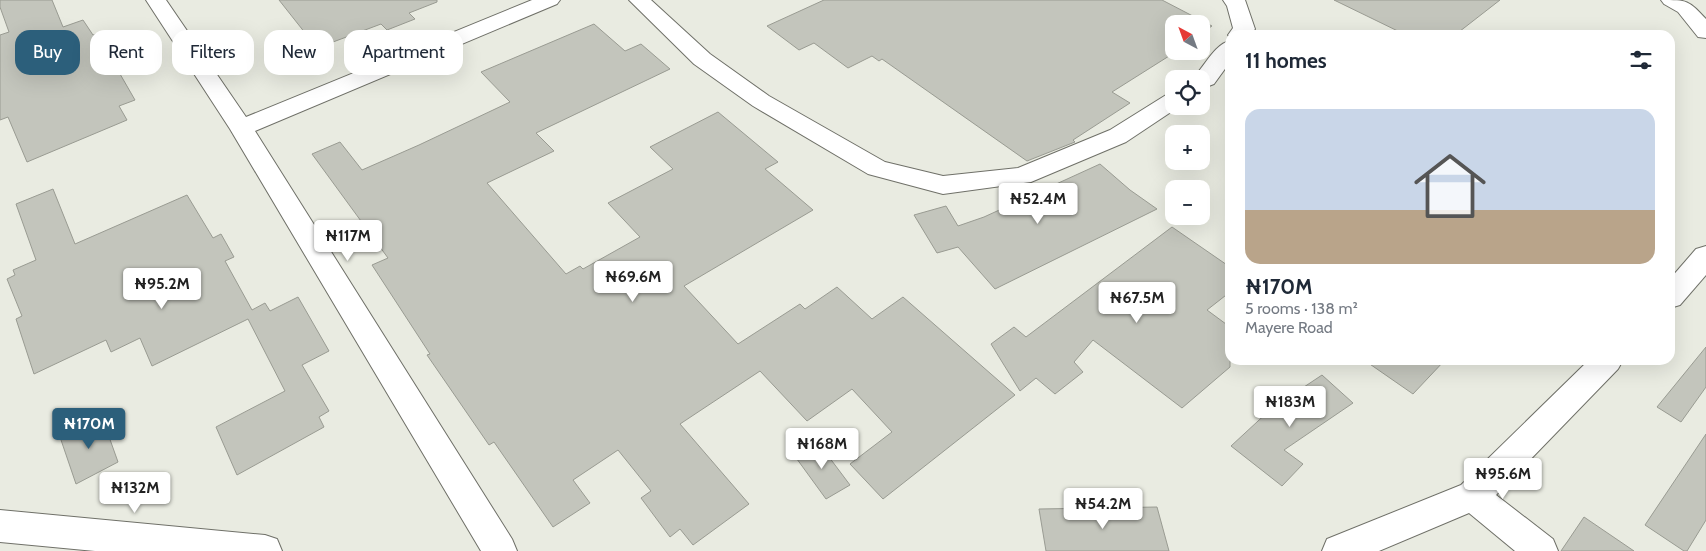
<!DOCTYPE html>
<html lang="en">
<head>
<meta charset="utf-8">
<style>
	:root { --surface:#fff; --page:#f6f6f7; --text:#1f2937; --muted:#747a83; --line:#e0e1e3; --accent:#2c5f7b }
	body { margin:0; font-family:Cabin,sans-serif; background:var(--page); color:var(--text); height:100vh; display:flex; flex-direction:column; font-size:19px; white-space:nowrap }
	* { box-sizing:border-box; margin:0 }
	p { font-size:16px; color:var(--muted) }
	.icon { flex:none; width:28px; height:28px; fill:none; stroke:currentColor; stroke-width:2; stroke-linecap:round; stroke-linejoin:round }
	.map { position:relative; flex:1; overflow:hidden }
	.side { position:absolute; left:1225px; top:30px; width:450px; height:335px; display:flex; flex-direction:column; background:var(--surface); border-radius:15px; box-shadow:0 5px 20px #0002 }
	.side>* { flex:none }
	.top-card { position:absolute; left:15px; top:30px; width:475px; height:45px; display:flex; gap:10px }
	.needle { width:32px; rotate:319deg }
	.buttons { position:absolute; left:1165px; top:15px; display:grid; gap:10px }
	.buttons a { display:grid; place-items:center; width:45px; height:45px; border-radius:10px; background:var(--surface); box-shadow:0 5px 20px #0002; font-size:25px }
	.price { position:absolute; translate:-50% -42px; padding:0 11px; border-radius:5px; background:#fff; color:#222; font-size:16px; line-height:32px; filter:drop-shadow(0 1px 2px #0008) }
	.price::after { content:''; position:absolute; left:50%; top:30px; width:15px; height:11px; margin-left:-8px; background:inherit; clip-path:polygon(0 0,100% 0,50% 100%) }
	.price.on { background:var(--accent); color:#fff }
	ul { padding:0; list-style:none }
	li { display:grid; align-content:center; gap:10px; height:265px; padding:0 20px }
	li+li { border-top:1px solid var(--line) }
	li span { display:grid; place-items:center; height:155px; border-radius:15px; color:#555 }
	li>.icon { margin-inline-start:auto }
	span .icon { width:90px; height:90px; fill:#fffc; stroke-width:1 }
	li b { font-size:21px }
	h2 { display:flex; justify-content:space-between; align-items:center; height:60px; padding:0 20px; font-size:21px }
	.tag { padding:0 18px; border-radius:15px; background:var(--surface); box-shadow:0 5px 20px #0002; font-size:18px; line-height:45px }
	.tag.on { background:var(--accent); color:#fff }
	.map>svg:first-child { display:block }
	.building { fill:#c3c5bc; stroke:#999b92 }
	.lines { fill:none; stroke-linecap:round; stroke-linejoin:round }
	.minor-casing { stroke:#6f7068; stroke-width:2 }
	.minor { fill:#fff; fill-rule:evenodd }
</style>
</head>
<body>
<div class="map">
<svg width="1706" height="551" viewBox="0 0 1706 551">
	<rect width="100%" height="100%" fill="#e9ebe1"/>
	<!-- building -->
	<g class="building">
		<polygon points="0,0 52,0 63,27 83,20 93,35 97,34 135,100 119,106 127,120 27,162 8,117 0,120 0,35 9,32 0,7"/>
		<polygon points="279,0 437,0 437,2 409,13 415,19 387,30 381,24 317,48"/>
		<polygon points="824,0 1162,0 1212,26 1201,33 1201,24 1174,24 1174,50 1172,51 1177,51 1112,92 1130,103 1073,140 1075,142 1027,161 882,59 879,61 872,56 848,68 814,43 799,50 767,26"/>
		<polygon points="1334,0 1500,0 1455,35 1406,35"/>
		<polygon points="594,24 625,51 641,44 670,69 536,133 554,151 487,183 566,274 580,266 583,269 640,237 608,203 673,169 650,147 718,112 778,162 765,169 813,210 684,286 738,344 800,304 805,309 837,287 872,319 903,297 1015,395 883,499 850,464 892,432 852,389 807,421 760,371 680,424 749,504 693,545 680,529 670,537 641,498 651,491 618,450 573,480 590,503 553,527 494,442 489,445 427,355 430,354 372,265 388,258 312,154 340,142 362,170 419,145 510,102 481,72"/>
		<polygon points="1100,164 1130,190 1157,209 995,289 958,247 937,253 914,215 946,206 958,226 984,217"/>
		<polygon points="53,189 75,244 187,195 213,238 221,234 234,257 225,261 252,310 265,303 270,311 298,297 329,351 302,365 329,411 319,417 324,427 237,475 216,427 285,391 248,319 152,366 140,338 111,352 106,340 34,374 16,319 22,316 7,279 15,275 13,270 36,260 16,204"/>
		<polygon points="1172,227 1230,267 1230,292 1207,310 1230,327 1230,367 1182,408 1093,340 1074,362 1083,372 1055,394 1036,378 1020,391 991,344 1014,327 1026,337"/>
		<polygon points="1706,347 1706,387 1681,422 1657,407"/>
		<polygon points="1364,360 1445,360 1413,394"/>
		<polygon points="1322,375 1353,403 1284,450 1303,464 1282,486 1231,446 1271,409"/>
		<polygon points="102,417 118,462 76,484 60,437"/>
		<polygon points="1706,434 1706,520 1687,551 1684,551 1645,525"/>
		<polygon points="817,441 850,485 826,499 794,455"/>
		<polygon points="1157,507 1169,551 1046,551 1039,509"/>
		<polygon points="1584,517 1634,551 1561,551"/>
	</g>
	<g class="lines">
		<!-- minor casing -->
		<g class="minor-casing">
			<g id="minor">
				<polygon points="146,0 166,0 246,117 532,0 560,0 557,4 255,131 512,539 517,551 481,551 230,129"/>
				<polygon points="629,0 651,0 710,54 769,96 885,162 943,176 1018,168 1110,130 1166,95 1174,93 1174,106 1180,106 1126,142 1031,182 943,194 868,174 753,106 694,64"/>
				<polygon points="1223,0 1245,0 1255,29 1250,35 1230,35 1230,37 1228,35 1233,28 1227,6"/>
				<path d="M1661 0C1688 0 1688 0 1706 19V38L1698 37 1678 12 1664 4Z"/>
				<path d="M1230 41V62L1214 84 1201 89V79H1192C1204 68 1214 44 1230 41Z"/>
				<polygon points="1706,246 1706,275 1680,305 1670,308 1670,279 1696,249"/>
				<polygon points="1589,360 1623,360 1618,369 1496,495 1553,539 1558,551 1515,551 1469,513 1379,551 1322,551 1327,539 1461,485"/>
				<polygon points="0,510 265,535 277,539 282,551 95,551 0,542"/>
			</g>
		</g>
		<!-- minor -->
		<use href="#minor" class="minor"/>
	</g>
</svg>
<div class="buttons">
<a><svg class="needle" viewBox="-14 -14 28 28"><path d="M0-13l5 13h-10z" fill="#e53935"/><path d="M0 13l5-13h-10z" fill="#747a83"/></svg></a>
<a><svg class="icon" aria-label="locate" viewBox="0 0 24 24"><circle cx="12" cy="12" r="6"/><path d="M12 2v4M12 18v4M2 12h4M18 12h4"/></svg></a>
<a>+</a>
<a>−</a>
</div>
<b class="price" style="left:1038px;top:225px">₦52.4M</b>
<b class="price" style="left:348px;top:262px">₦117M</b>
<b class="price" style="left:633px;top:303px">₦69.6M</b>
<b class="price" style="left:162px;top:310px">₦95.2M</b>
<b class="price" style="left:1137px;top:324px">₦67.5M</b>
<b class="price" style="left:1290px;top:428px">₦183M</b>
<b class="price on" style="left:89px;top:450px">₦170M</b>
<b class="price" style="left:822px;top:470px">₦168M</b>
<b class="price" style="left:1503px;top:500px">₦95.6M</b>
<b class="price" style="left:135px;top:514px">₦132M</b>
<b class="price" style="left:1103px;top:530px">₦54.2M</b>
<div class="top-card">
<a class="tag on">Buy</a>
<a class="tag">Rent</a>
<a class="tag">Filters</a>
<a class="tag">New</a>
<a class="tag">Apartment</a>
</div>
<section class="side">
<h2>11 homes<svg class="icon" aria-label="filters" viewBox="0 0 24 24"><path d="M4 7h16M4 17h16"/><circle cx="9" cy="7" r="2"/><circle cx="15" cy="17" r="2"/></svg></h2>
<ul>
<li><span style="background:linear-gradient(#c9d6e8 65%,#b9a48a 0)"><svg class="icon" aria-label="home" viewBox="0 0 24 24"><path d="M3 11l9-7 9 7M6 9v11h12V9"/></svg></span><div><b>₦170M</b><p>5 rooms · 138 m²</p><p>Mayere Road</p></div></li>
</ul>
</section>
</div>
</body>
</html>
